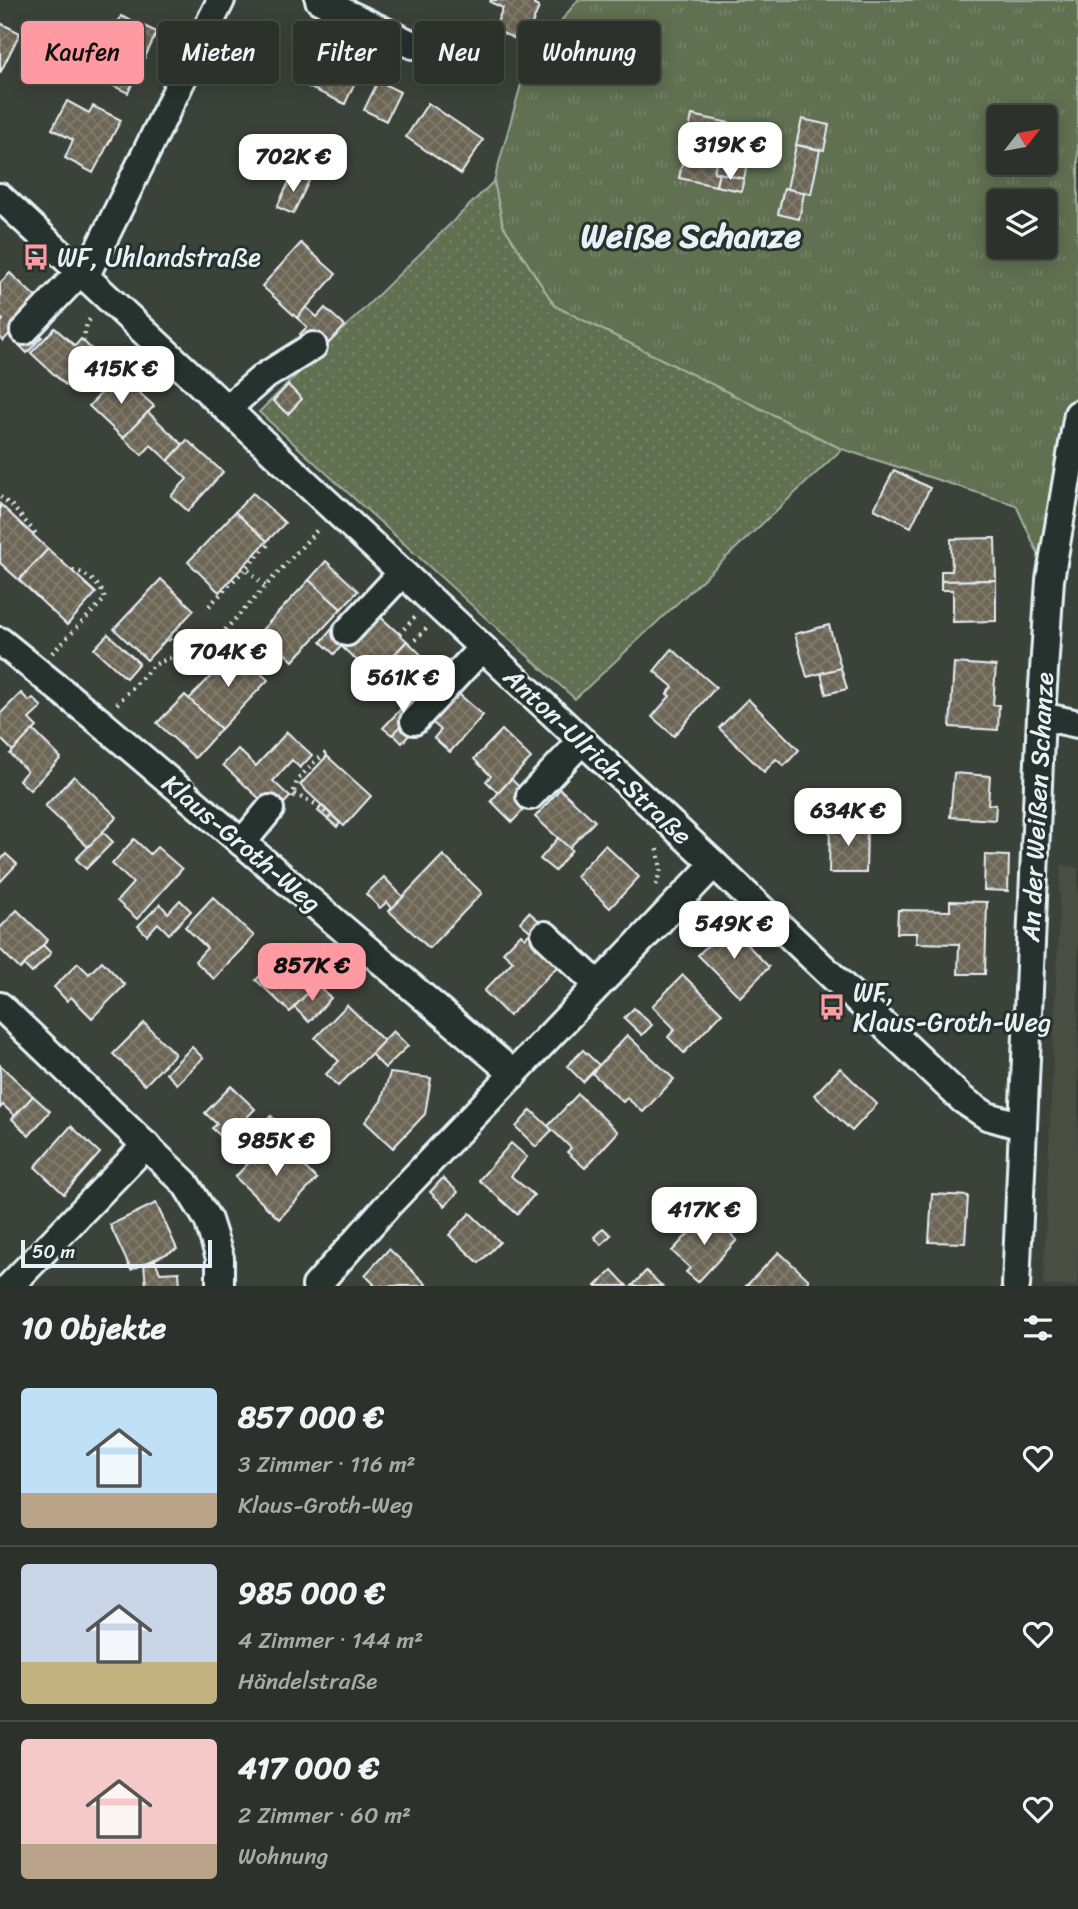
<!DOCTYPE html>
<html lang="de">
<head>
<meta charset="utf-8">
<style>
	:root { --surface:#2c322b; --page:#383e37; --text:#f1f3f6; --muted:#a6aaa9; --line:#484d47; --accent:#ff9aa2 }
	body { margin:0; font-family:Sriracha,sans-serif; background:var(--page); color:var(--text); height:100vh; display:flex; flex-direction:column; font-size:26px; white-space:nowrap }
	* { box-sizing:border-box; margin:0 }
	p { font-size:23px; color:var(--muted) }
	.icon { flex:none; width:38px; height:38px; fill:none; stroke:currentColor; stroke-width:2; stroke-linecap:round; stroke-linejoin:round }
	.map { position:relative; height:1286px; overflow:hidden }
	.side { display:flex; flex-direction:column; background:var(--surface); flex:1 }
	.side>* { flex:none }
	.top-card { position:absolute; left:21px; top:21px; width:700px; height:63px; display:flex; gap:14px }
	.needle { width:46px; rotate:59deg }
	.tools { position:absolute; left:987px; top:105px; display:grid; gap:14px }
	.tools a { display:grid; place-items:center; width:70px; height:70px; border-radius:7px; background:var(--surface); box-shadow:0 4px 18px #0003,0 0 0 2px var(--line); font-size:35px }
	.scale { position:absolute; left:21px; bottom:18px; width:191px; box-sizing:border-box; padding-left:7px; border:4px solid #e8f1f8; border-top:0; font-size:19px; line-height:24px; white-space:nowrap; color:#e8f1f8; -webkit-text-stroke:5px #26332d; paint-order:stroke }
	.price { position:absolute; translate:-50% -60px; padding:0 16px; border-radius:14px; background:#fff; color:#222; font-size:23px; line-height:46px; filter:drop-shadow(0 2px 4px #0008) }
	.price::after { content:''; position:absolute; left:50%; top:42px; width:21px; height:16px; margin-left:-10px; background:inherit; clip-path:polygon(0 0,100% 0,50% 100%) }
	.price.current { background:var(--accent); color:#111 }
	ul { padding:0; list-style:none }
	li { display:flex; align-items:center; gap:21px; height:175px; padding:0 21px }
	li+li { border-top:2px solid var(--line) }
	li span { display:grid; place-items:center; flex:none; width:196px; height:140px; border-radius:7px; color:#555 }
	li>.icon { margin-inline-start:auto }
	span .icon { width:84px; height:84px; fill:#fffc; stroke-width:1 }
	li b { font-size:30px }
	h2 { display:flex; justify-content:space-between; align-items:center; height:84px; padding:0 21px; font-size:30px }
	.chip { padding:0 24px; border-radius:7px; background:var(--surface); box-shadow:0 4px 18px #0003,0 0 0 2px var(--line); font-size:24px; line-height:63px }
	.chip.current { background:var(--accent); color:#111 }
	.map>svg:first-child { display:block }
	.built { fill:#4a4d42 }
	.grass { fill:url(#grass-dots); stroke:#a4b0a4; stroke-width:2 }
	.park { fill:url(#park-tufts); stroke:#a4b0a4; stroke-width:2; fill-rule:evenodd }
	.building { fill:url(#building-cross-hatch); stroke:#e8f1f8; stroke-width:2 }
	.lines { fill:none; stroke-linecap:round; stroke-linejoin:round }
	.minor-casing { stroke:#e8f1f8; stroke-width:32 }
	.path { stroke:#e8f1f8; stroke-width:4.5; stroke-dasharray:2 5; stroke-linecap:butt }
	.minor { stroke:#26332d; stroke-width:26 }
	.labels { text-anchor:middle; stroke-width:6; stroke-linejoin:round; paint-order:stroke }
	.poi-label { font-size:26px; fill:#e8f1f8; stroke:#26332d; text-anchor:start }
	.street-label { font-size:26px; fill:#e8f1f8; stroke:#26332d }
	.district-label { font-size:33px; font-weight:bold; fill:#e8f1f8; stroke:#26332d }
</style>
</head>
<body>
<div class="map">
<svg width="1078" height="1286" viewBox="0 0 1078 1286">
	<defs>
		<pattern id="grass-dots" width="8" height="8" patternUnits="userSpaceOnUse" patternTransform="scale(1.75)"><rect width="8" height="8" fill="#606f51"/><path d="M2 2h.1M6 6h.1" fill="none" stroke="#77846b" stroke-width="1.8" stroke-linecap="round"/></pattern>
		<pattern id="park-tufts" width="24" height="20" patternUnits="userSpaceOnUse" patternTransform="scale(1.75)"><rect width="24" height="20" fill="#606f51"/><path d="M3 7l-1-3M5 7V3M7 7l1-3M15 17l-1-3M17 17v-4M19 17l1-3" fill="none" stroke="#77846b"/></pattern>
		<pattern id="building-cross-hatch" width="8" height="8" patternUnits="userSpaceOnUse" patternTransform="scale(1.75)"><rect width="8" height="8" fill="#6d6656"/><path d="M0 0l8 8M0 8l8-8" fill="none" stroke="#827c6f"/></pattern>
	</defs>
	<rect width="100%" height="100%" fill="#3b4239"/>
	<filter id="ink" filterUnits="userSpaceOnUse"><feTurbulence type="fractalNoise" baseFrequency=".0143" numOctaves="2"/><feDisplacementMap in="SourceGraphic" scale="14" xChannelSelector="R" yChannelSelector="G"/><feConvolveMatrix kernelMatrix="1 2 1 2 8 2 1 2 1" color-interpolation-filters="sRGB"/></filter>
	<g filter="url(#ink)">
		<!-- built -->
		<polygon class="built" points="1061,864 1078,868 1078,1286 1043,1286"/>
		<!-- grass -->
		<polygon class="grass" points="494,181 503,225 555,306 842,449 575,699 259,412"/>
		<!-- park -->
		<path class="park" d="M578 0H1078V414L1050 580 1016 505 842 449 555 306 503 225 494 181 527 63ZM999 117H1045V163H999ZM999 201H1045V247H999Z"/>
		<!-- building -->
		<g class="building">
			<polygon points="491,0 536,0 534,5 539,7 524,43 494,29 503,8 490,2"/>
			<polygon points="121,16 157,32 128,93 93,76"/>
			<polygon points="0,23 20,33 0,73"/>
			<polygon points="323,30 344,40 339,53 317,44"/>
			<polygon points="328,49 363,65 345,104 304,85 309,73 316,76"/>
			<polygon points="378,81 400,92 386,121 364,110"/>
			<polygon points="67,101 89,113 93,106 121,120 93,173 65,158 73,140 52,129"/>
			<polygon points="428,103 483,140 461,174 406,137"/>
			<polygon points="692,115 725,122 714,172 719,173 716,186 679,178"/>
			<polygon points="802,119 829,125 824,150 796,145"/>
			<polygon points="725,122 754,128 744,179 714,172"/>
			<polygon points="796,145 820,150 811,194 787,189"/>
			<polygon points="293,173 309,181 293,214 277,207"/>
			<polygon points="719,173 744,179 741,191 716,186"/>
			<polygon points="784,188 804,193 799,219 778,214"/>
			<polygon points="301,243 336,274 297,318 262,286"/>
			<polygon points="10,273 40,301 3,341 0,337 0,324 3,320 0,317 0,283"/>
			<polygon points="306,307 317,317 325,308 345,326 319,353 300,334 307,327 297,318"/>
			<polygon points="55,328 75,346 81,339 103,360 73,392 31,353"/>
			<polygon points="34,329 42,337 27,353 19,345"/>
			<polygon points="119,374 154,406 123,438 89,406"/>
			<polygon points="288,385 302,399 288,414 273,401"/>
			<polygon points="148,412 183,445 168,461 151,445 142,455 123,438"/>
			<polygon points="187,440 223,472 188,511 171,496 187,479 168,461"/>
			<polygon points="894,470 930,488 911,527 874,509"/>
			<polygon points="253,493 285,523 267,541 235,512"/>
			<polygon points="0,504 48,549 19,580 0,563"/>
			<polygon points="235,512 267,541 219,592 188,562"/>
			<polygon points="995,538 996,580 941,581 941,571 952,571 951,539"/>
			<polygon points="48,549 96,593 67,625 19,580"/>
			<polygon points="326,561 358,591 341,609 309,580"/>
			<polygon points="161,579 194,610 147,660 114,629"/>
			<polygon points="309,580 341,609 293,661 261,631"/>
			<polygon points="996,580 996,621 953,622 953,590 941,590 941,581"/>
			<polygon points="374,611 407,641 374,676 341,646"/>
			<polygon points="337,623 351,636 334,654 321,642"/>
			<polygon points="829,625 841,668 807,677 795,634"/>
			<polygon points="108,634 139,663 126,678 94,649"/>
			<polygon points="407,641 437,670 404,705 374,676"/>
			<polygon points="672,649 716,687 674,736 652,717 670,696 667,694 673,687 654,671"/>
			<polygon points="236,650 268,680 221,729 189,699"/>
			<polygon points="954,663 996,666 993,705 999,705 998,730 950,727"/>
			<polygon points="841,668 847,689 826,694 821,673"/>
			<polygon points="452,688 483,715 450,752 434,738 441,730 426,717"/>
			<polygon points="21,693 29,701 33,698 42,707 29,719 37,727 13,751 0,738 0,714"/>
			<polygon points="185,695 221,729 195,758 157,723"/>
			<polygon points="414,695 422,703 392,735 383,728"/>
			<polygon points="748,699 799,750 784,766 776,759 764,772 719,728"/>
			<polygon points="409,717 418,725 402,743 393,734"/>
			<polygon points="33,730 61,758 30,790 19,780 27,771 10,754"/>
			<polygon points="502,730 531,758 498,793 486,781 491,776 474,759"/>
			<polygon points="287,732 312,755 300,768 292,760 273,781 290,797 275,813 223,765 238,749 256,766"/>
			<polygon points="327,756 371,796 344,826 300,785"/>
			<polygon points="954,773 990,776 988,804 996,805 995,820 950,817"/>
			<polygon points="74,776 117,817 88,847 45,806"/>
			<polygon points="511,779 533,800 512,822 491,801"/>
			<polygon points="560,789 595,821 569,848 535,817"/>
			<polygon points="322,806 340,823 337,827 318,811"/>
			<polygon points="830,824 867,824 866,873 829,873"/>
			<polygon points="103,832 113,842 86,869 76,859"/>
			<polygon points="558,838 572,850 555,871 540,859"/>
			<polygon points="134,839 150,854 157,847 182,869 137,919 117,901 133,883 112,864"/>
			<polygon points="605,845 639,877 610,908 576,876"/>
			<polygon points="6,854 17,864 0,882 0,861"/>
			<polygon points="443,855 482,893 429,948 389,911"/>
			<polygon points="985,855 1009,856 1008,891 984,890"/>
			<polygon points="384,877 403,897 392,908 387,902 380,908 366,894"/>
			<polygon points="213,897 254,936 214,979 195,961 207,948 185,927"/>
			<polygon points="180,900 191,911 169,934 158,923 147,935 138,926 160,904 168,913"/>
			<polygon points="950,901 987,902 985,974 958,974 959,944 916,943 917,933 897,933 898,910 950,911"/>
			<polygon points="17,910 48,940 20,969 0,949 0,928"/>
			<polygon points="529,912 549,930 540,940 520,922"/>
			<polygon points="728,925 769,967 740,997 698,955"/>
			<polygon points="521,934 525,938 529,934 560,964 509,1016 484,991 513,961 503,952"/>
			<polygon points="43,945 51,953 32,973 24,965"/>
			<polygon points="287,947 321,979 290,1012 256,980"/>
			<polygon points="102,961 125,985 92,1018 71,997 67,1001 54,987 78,963 89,974"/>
			<polygon points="683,975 722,1013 684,1053 668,1037 675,1029 652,1006"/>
			<polygon points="316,984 331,998 309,1022 294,1007"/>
			<polygon points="347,1005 384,1041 338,1086 326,1074 339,1061 315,1038"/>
			<polygon points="634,1008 652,1025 642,1035 624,1018"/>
			<polygon points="144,1023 175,1054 145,1085 113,1054"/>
			<polygon points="393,1031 408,1046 385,1068 371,1054"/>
			<polygon points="627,1035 674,1079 643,1112 627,1098 623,1102 592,1073"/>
			<polygon points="192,1047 203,1058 177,1084 166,1073"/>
			<polygon points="583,1050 599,1065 583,1082 567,1066"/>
			<polygon points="0,1065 33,1096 15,1116 3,1105 0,1108"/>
			<polygon points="840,1068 877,1104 852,1131 814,1095"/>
			<polygon points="390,1073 431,1078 425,1114 393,1148 365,1122 381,1101"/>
			<polygon points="231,1086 255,1109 225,1140 212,1128 217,1124 205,1113"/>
			<polygon points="578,1094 618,1132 585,1168 567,1152 571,1148 548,1126"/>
			<polygon points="33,1096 50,1111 29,1136 12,1119"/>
			<polygon points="531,1110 552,1130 536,1147 516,1127"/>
			<polygon points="271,1116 287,1132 277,1142 273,1137 260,1150 249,1138"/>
			<polygon points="71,1126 100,1153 64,1194 35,1167"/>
			<polygon points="273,1137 317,1179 279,1219 235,1177"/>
			<polygon points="511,1143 527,1157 511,1176 534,1195 517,1214 479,1180"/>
			<polygon points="443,1178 458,1192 445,1206 430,1192"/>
			<polygon points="932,1194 968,1196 965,1243 929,1242"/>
			<polygon points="156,1203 177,1249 131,1270 110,1225"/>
			<polygon points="470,1213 500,1242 479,1263 449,1235"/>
			<polygon points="708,1213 737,1240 698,1282 686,1272 690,1268 672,1251"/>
			<polygon points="603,1228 611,1235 601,1245 594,1237"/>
			<polygon points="389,1249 426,1284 424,1286 372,1286 374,1284 365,1275"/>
			<polygon points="779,1252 809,1280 804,1286 746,1286"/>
			<polygon points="155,1260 160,1273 179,1272 180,1286 146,1286 144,1264"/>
			<polygon points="612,1270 627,1286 596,1286"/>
			<polygon points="646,1271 662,1286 632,1286"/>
		</g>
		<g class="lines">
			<!-- minor casing -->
			<g class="minor-casing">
				<g id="minor">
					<polyline points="319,0 413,45"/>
					<polyline points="0,197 714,864 963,1100 987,1116 1022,1126"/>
					<polyline points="86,275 221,0"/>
					<polyline points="24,331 81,271"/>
					<polyline points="237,400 262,378 313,346"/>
					<polyline points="347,632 402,573"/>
					<polyline points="0,641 100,722 514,1074"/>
					<polyline points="1041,716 1078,724"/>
					<polyline points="414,721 482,648"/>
					<polyline points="530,796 582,741"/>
					<polyline points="242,843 270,809"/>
					<polyline points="545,935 598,985"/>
					<polyline points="0,1006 185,1183 208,1220 220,1258 220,1286"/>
					<polyline points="10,1286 146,1145"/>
					<polyline points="316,1286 388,1205 714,864"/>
					<polyline points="1016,1286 1041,716 1050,580 1078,414"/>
				</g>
			</g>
			<!-- path -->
			<g class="path">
				<polyline points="83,341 87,323 92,317"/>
				<polyline points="0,497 12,506 38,536"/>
				<polyline points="265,586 246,568 269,544"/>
				<polyline points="209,606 246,568"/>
				<polyline points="399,634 415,617"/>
				<polyline points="169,639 181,652"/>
				<polyline points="410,645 427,628"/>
				<path d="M52 653 105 599C102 585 84 571 71 570"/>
				<polyline points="117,704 154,665 215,637 226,629 319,528"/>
				<polyline points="294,794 318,805 331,818 333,816"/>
				<polyline points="292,798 297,781 312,764 327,752"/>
				<polyline points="656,885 661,869 657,846"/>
			</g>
			<!-- minor -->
			<use href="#minor" class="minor"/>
		</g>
	</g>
	<!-- icons -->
	<defs>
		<g id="bus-bare" transform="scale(2.1)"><path d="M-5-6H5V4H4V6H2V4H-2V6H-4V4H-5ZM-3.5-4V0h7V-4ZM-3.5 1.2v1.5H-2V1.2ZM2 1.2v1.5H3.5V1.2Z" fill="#ff9aa2" stroke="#26332d" stroke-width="2.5" paint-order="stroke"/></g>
	</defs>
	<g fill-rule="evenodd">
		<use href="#bus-bare" x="36" y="257"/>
		<use href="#bus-bare" x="832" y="1007"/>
	</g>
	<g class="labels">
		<!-- poi labels -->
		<g class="poi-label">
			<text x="57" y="266">WF, Uhlandstraße</text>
			<text x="853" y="1001">WF,<tspan x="853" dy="30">Klaus-Groth-Weg</tspan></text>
		</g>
		<!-- street labels -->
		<g class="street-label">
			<text transform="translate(598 756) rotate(43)" y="9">Anton-Ulrich-Straße</text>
			<text transform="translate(1037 807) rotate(-87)" y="9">An der Weißen Schanze</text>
			<text transform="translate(242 843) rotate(40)" y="9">Klaus-Groth-Weg</text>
		</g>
		<!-- district labels -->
		<g class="district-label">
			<text x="691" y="247">Weiße Schanze</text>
		</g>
	</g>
</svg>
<div class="tools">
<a><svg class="needle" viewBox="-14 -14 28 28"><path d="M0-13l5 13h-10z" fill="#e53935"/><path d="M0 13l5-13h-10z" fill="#a6aaa9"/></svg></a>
<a><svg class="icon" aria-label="layers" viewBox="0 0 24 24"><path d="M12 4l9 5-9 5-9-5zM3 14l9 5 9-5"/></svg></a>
</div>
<div class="scale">50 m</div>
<b class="price" style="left:730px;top:182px">319K €</b>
<b class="price" style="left:293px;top:194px">702K €</b>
<b class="price" style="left:121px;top:406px">415K €</b>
<b class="price" style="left:228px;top:689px">704K €</b>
<b class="price" style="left:403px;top:715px">561K €</b>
<b class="price" style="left:848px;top:848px">634K €</b>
<b class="price" style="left:734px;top:961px">549K €</b>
<b class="price current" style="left:312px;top:1003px">857K €</b>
<b class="price" style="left:276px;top:1178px">985K €</b>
<b class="price" style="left:704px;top:1247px">417K €</b>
<div class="top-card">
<a class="chip current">Kaufen</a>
<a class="chip">Mieten</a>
<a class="chip">Filter</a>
<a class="chip">Neu</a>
<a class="chip">Wohnung</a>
</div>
</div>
<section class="side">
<h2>10 Objekte<svg class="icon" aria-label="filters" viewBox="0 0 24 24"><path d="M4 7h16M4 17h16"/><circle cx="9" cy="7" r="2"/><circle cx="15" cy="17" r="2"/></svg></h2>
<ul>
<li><span style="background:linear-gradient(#bfe0f5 75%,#b9a48a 0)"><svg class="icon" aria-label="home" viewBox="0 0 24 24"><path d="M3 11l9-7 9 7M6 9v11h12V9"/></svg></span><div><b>857 000 €</b><p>3 Zimmer · 116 m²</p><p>Klaus-Groth-Weg</p></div><svg class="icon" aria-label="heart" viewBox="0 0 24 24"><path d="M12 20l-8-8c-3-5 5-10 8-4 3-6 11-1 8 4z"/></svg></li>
<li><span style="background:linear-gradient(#c9d6e8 70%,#c2b280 0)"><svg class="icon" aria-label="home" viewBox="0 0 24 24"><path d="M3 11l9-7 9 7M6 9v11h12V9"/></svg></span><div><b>985 000 €</b><p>4 Zimmer · 144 m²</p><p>Händelstraße</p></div><svg class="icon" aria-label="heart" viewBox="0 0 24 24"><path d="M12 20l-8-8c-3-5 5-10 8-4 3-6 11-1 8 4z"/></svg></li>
<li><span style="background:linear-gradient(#f6c9c9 75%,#b9a48a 0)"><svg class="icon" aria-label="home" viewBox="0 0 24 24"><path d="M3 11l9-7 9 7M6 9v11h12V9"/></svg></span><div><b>417 000 €</b><p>2 Zimmer · 60 m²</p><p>Wohnung</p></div><svg class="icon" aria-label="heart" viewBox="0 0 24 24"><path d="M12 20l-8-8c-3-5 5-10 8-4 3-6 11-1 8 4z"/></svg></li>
</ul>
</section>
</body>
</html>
